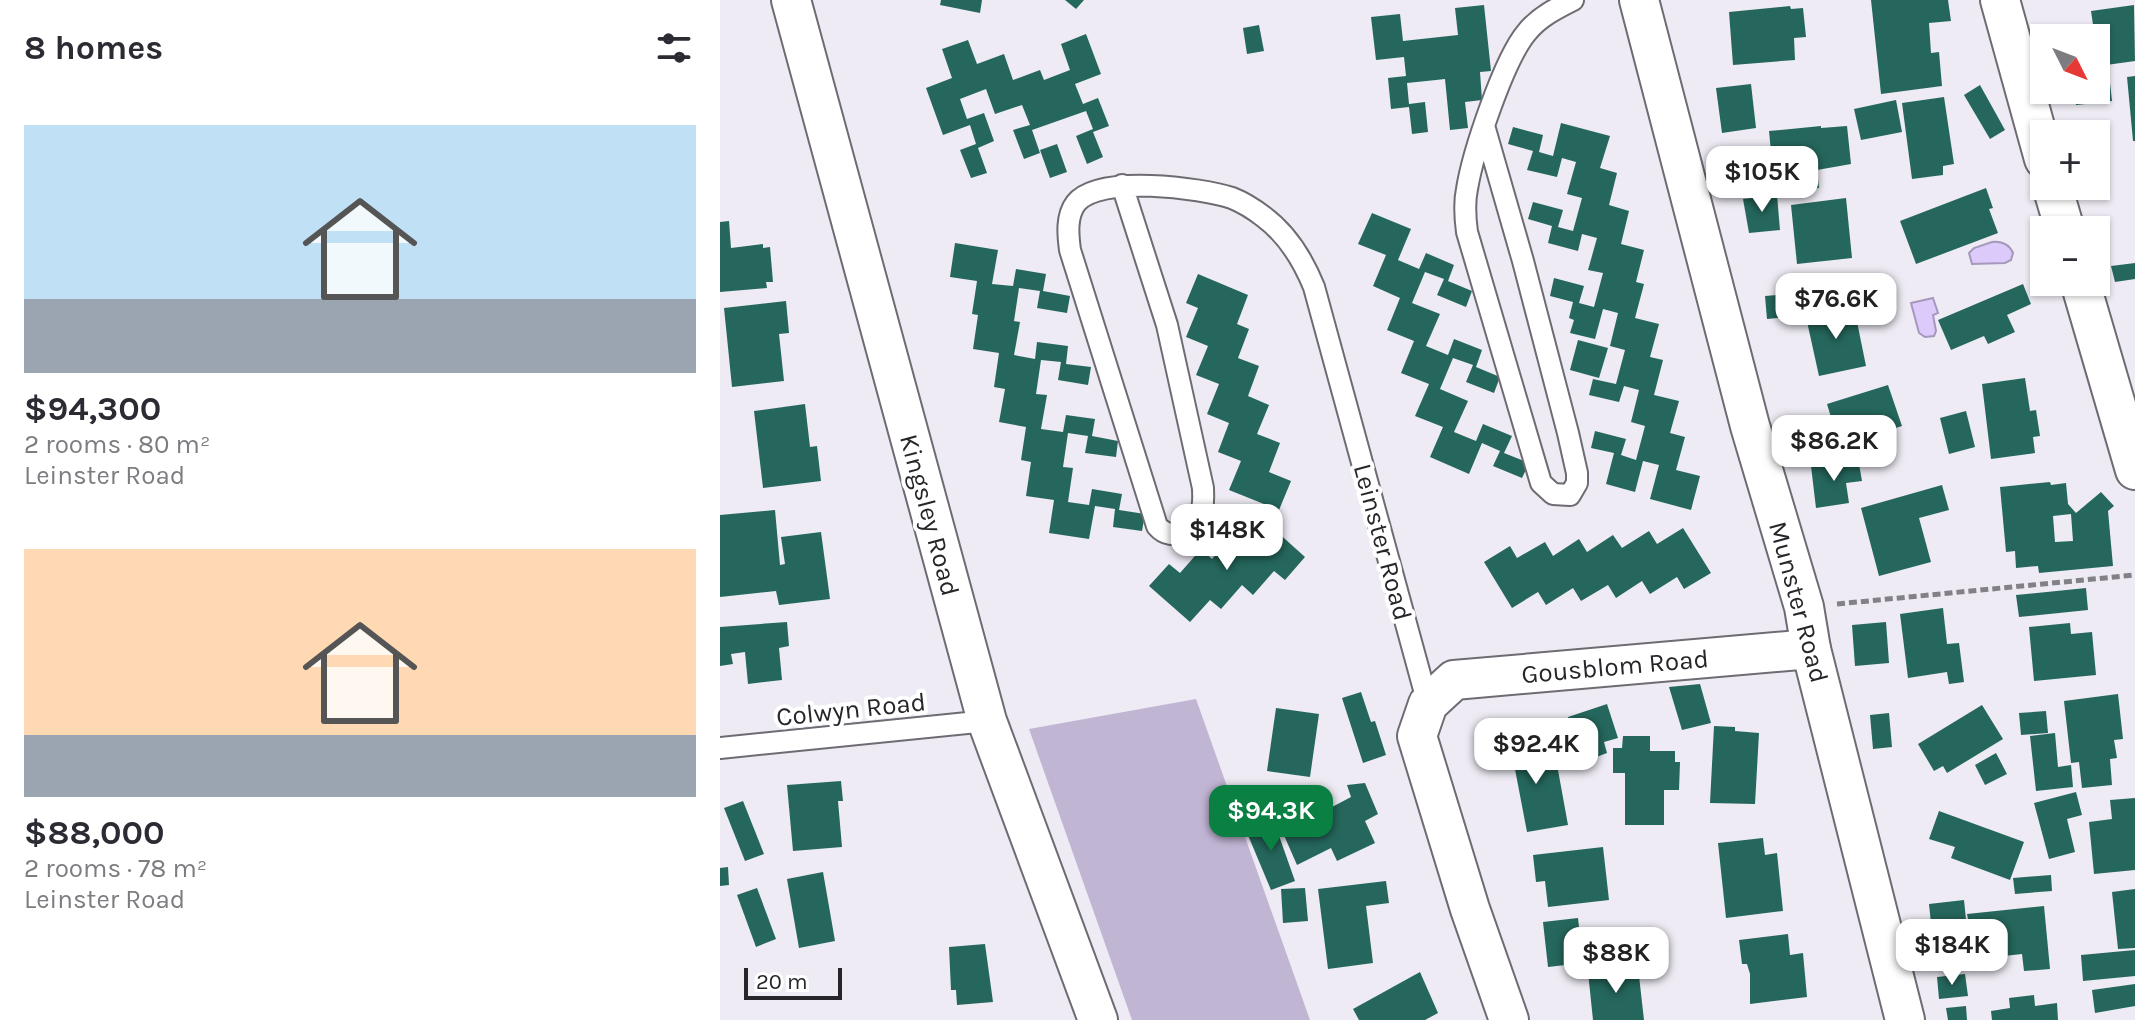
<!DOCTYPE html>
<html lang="en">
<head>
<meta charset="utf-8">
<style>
	:root { --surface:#fff; --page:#f2f2f3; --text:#2b2b33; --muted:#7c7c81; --accent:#0b8043 }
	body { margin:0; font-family:Karla,sans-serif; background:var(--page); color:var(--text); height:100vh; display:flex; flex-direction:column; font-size:30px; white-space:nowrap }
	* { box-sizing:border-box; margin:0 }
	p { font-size:26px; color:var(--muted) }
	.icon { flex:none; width:44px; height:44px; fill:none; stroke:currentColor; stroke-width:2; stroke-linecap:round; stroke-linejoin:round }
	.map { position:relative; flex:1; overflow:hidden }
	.panel { display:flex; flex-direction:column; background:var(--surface); width:720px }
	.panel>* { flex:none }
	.needle { width:52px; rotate:132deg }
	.tools { position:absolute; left:1310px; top:24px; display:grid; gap:16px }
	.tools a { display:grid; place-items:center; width:80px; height:80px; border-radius:0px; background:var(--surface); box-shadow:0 2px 6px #0004; font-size:40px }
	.scale { position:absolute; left:24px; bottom:20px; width:98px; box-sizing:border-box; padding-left:8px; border:4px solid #262529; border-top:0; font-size:22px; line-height:28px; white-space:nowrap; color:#262529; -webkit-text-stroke:6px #fff; paint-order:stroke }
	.price { position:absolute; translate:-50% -68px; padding:0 18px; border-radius:16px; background:#fff; color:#222; font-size:26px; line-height:52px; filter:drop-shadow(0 2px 4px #0008) }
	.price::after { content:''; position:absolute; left:50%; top:48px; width:24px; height:18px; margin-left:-12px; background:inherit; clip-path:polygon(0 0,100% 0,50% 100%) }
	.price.current { background:var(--accent); color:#fff }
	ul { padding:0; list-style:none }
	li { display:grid; align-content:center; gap:16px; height:424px; padding:0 24px }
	li span { display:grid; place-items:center; height:248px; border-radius:0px; color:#555 }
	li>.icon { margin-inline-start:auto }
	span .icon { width:144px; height:144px; fill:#fffc; stroke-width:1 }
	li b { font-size:34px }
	h2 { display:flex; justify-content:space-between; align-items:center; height:96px; padding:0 24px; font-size:34px }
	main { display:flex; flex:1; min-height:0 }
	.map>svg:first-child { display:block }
	.green { fill:#c1b5d4 }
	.water { fill:#dccafb; stroke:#a598bc; stroke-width:2 }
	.building { fill:#25675c; fill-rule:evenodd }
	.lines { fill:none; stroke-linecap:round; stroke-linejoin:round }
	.lane-casing { stroke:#6e6b73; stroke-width:24 }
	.street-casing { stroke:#6e6b73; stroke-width:42 }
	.path { stroke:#838188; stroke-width:5; stroke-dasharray:8 4; stroke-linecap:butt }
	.lane { stroke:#fff; stroke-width:20 }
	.street { stroke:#fff; stroke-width:38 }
	.labels { text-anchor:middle; stroke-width:8; stroke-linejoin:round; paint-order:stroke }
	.street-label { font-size:26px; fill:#262529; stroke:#fff }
</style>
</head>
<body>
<main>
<section class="panel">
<h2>8 homes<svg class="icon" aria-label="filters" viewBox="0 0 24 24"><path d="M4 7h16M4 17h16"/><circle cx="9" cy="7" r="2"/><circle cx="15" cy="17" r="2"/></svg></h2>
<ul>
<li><span style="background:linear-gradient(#bfe0f5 70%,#9aa5b1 0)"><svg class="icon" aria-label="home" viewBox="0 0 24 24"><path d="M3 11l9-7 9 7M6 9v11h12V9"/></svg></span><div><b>$94,300</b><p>2 rooms · 80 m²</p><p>Leinster Road</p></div></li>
<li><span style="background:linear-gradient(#ffd9b3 75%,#9aa5b1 0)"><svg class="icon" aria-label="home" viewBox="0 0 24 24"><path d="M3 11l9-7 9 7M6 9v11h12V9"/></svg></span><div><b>$88,000</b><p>2 rooms · 78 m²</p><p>Leinster Road</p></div></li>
</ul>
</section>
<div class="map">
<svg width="1415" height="1020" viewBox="0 0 1415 1020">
	<rect width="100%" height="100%" fill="#eeebf4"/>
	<!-- green -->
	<polygon class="green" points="476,699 590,1020 412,1020 309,729"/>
	<!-- water -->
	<g class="water">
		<path d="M1272 242C1282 241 1289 244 1293 253L1291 260 1285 263 1252 264 1249 253 1254 248Z"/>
		<polygon points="1213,298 1218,313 1213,315 1216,331 1214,336 1205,337 1199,333 1191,303"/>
	</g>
	<!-- building -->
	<g class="building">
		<polygon points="221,0 262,0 260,13 220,5"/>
		<polygon points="345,0 364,0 356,9"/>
		<polygon points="1151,0 1228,0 1231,21 1209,23 1211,53 1219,52 1222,86 1161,94"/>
		<polygon points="764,5 771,71 760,72 762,100 745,102 748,128 730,130 725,79 716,80 687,83 689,104 705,102 708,132 692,134 689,107 671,109 668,78 686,76 684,57 656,60 651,17 680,14 683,41 738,35 735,8"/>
		<polygon points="1414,5 1415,61 1379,66 1371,11"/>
		<polygon points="1070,6 1071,9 1083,8 1086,37 1074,38 1075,60 1013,65 1009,12"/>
		<polygon points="539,25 544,51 527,54 523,28"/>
		<polygon points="366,34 381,74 355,84 363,104 378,98 389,126 373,132 383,157 367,164 356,136 373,129 366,111 312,130 320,153 304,159 293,130 310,125 302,105 275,114 266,89 240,99 247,119 264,113 274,141 258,148 267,173 251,178 240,150 256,144 250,125 223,135 206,88 232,78 222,49 248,40 257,64 284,54 293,80 320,70 324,80 350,70 341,44"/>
		<polygon points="1389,74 1392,101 1356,105 1354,90 1376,90 1376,75"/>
		<polygon points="1415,76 1415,141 1413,141 1407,77"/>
		<polygon points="1031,84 1036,128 1002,133 996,88"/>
		<polygon points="1260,85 1285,130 1270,139 1244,95"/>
		<polygon points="1224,97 1234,164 1223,166 1223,175 1192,179 1182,103"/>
		<polygon points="1176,100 1182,132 1141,140 1134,109"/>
		<polygon points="841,123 890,136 880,168 897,173 889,205 909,211 901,244 924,250 916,282 924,284 915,318 939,324 930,357 943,360 934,395 959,401 950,433 965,437 956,470 980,476 971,510 930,499 939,465 923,461 915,492 886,484 894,453 871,448 875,431 906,439 901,455 916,460 925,426 911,422 919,390 904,386 899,402 869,395 873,379 896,384 905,350 890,346 898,313 883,309 875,339 850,333 854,320 849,318 853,302 830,296 834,278 864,286 859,303 874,307 883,273 868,270 877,238 862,234 858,251 828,243 832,226 808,219 813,202 843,210 838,227 853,231 862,198 847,194 856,162 842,158 837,177 807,170 813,151 788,144 793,127 823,135 819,152 833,156"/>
		<polygon points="1101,126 1101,128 1127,126 1131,164 1097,170 1099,188 1055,193 1049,131"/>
		<polygon points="337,144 347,172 330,178 320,150"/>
		<polygon points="1266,188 1273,208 1269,209 1278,233 1196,264 1180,221"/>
		<polygon points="1057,195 1060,230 1029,233 1023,199"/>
		<polygon points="1126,198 1132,258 1077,264 1071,205"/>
		<polygon points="652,213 691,229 678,260 699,269 706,253 734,265 728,281 752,291 746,307 717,295 724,279 705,272 692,303 720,314 706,346 728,355 734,339 762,350 756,367 780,377 774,393 746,382 753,365 733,358 720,389 748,401 734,432 756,441 763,424 792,436 784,453 809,463 802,478 773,466 780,451 762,443 749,474 710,457 723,427 695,416 709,384 681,373 694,341 667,330 680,298 653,286 666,255 638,244"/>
		<polygon points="9,221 11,248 43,244 43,248 50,247 53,282 46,282 47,288 0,292 0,222"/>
		<polygon points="235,243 278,250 272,284 293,286 296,269 326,274 323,291 350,296 347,313 317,308 320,291 299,288 294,321 300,322 294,355 315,359 317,342 348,346 346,364 371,367 368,385 338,380 341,362 321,360 316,394 327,395 321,429 343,432 346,415 375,419 372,436 398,441 396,457 365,453 368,436 348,433 343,467 353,468 348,502 369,505 372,489 402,494 399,510 425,514 422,531 393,527 395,509 375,506 369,539 329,533 334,500 306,496 311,462 301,460 306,427 279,422 285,389 274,387 279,353 253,349 258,315 252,314 257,281 230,277"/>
		<polygon points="1415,263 1415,279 1395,282 1391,266"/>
		<polygon points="478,274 528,295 517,324 529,329 518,358 539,366 528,396 549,405 537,434 560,443 549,472 571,481 559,510 509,490 521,461 498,452 509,423 487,414 499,384 476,375 488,346 466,337 478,308 466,303"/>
		<polygon points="1303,284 1311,304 1287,315 1295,332 1268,344 1264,336 1231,350 1218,320"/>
		<polygon points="1078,293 1081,316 1047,319 1045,296"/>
		<polygon points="66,301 69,333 59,334 64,381 12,387 4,308"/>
		<polygon points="1134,307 1146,366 1099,376 1086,317"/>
		<polygon points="858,340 888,348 879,378 850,370"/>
		<polygon points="1305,378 1310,411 1316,410 1320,436 1313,437 1315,453 1271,459 1262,384"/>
		<polygon points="1168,385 1182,426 1160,433 1164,444 1123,457 1107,404"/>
		<polygon points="85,404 90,447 97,446 101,481 43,488 34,411"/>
		<polygon points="1246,411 1255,447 1229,454 1220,418"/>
		<polygon points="1124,462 1124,466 1139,464 1142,481 1126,483 1129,503 1096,508 1091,466"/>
		<path d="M1330 482 1331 485 1346 483 1348 504 1356 513 1381 492 1394 506 1388 511 1393 566 1319 573 1318 566 1296 568 1295 551 1286 552 1280 487ZM1351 514 1353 541 1335 542 1333 516Z"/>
		<polygon points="1222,485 1229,510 1199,518 1211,562 1159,576 1141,508"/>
		<polygon points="55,510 60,565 65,564 61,537 101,532 110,599 59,605 56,591 0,597 0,515"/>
		<polygon points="546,522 585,557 565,580 554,571 533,595 522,585 501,609 490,600 470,622 429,586 449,564 460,573 481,549 492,559 513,535 525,546"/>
		<polygon points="963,528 991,573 964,589 957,577 930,594 922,581 896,598 888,585 861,601 853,588 826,605 818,592 792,608 764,562 790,546 797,558 825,542 833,556 859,539 867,552 893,535 902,548 929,531 937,544"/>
		<polygon points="1366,588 1368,610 1299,617 1296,595"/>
		<polygon points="1223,608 1227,644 1239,643 1244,682 1229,684 1227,672 1188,678 1180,614"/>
		<polygon points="67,622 69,646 59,648 62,680 28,684 25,652 11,654 13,664 0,666 0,627"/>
		<polygon points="1166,622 1169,663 1135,666 1132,625"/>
		<polygon points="1350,623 1351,634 1372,632 1376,675 1314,681 1309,627"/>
		<polygon points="980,684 991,723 962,730 949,687"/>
		<polygon points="641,692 651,722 655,721 666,755 643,763 622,698"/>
		<polygon points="1398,694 1403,739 1394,740 1397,758 1390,759 1392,785 1362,788 1359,762 1351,763 1344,701"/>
		<polygon points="887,704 898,738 884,742 887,753 863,762 848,717"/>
		<polygon points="1262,705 1283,739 1227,773 1223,766 1214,771 1198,744"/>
		<polygon points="556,708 599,714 590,777 547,771"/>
		<polygon points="1326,711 1328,733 1301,735 1299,713"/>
		<polygon points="1169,713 1172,747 1153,749 1150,715"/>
		<polygon points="994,726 1015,727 1015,731 1039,733 1035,804 990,803"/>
		<polygon points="1335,733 1338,767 1351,765 1353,787 1316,791 1310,736"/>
		<polygon points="806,735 818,762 836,759 848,825 807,832 794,764 785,770 775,755"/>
		<polygon points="903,736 930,736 930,751 955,751 955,762 960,762 959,790 944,790 944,825 905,825 905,773 893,773 893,748 902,748"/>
		<polygon points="1276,753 1287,774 1265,785 1255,765"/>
		<polygon points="121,781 123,801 118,801 122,847 73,851 67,785"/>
		<polygon points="645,783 658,814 645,821 655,843 617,861 611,848 577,865 563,833 577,826 567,805 598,791 608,812 613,810 612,807 631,797 627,785"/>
		<polygon points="1356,792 1362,815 1347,819 1355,852 1329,859 1314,803"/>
		<polygon points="1415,798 1415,870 1374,874 1369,822 1392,819 1390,800"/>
		<polygon points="23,801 44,854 25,861 4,808"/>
		<polygon points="1219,811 1304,842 1290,880 1231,858 1235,847 1209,839"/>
		<polygon points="552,816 575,881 551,890 525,828"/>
		<polygon points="1043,838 1045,855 1057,853 1063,911 1006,918 998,843"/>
		<polygon points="883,847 889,900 828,907 825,881 816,882 813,855"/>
		<polygon points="8,867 9,885 0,886 0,868"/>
		<polygon points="103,872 115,941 79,948 67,879"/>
		<polygon points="1331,875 1332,891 1295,894 1293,878"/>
		<polygon points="666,881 669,903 646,906 653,963 608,969 598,889"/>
		<polygon points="37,888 56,939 36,947 17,895"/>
		<polygon points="585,888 588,921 563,923 561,889"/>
		<polygon points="1415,889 1415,948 1398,949 1392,892"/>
		<polygon points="1244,900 1249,949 1214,953 1209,904"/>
		<polygon points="1324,906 1330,969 1304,971 1302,954 1256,959 1247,914"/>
		<polygon points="858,918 863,963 828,967 823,922"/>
		<polygon points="1068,934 1070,955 1083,953 1087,997 1030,1004 1030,974 1027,964 1022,964 1019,940"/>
		<polygon points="265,944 273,1002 237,1005 236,990 231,990 229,947"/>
		<polygon points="1415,950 1415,976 1363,981 1361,955"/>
		<polygon points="918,967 924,1020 873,1020 868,972"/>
		<polygon points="700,972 718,1013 705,1020 639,1020 633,1009"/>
		<polygon points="1245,974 1248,996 1219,999 1217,977"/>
		<polygon points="1415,984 1415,1006 1375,1013 1372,990"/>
		<polygon points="1314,995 1315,1006 1337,1003 1338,1020 1272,1020 1271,1011 1290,1008 1289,998"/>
		<polygon points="1246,1006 1247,1020 1228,1020 1226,1008"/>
	</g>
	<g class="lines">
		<!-- lane casing -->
		<g class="lane-casing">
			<g id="lane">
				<path d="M765 129 803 261 848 433 857 473V483L850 495 833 494 821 483 747 232C745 217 744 203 747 189 753 152 784 59 807 32 819 17 837 8 853 0"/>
				<path d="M402 185 447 325 483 488C483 495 484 501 482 508 477 527 453 545 437 526L350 250C348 235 346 216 356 203 379 174 481 188 512 198 522 202 535 210 544 217 568 235 583 260 594 287L708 704"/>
				<polyline points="0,748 267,721"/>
			</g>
		</g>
		<!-- street casing -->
		<g class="street-casing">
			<g id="street">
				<polyline points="71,0 267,721 378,1020"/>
				<polyline points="919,0 1030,426 1084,607 1091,649 1185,1020"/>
				<polyline points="1280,0 1324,159"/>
				<polyline points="1332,186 1345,230"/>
				<polyline points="1360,282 1415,470"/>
				<polyline points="789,1020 750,909 697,736 708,704 734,680 1091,649"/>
			</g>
		</g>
		<!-- path -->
		<polyline class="path" points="1117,604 1415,575"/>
		<!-- lane -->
		<use href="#lane" class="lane"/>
		<!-- street -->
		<use href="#street" class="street"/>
	</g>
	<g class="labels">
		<!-- street labels -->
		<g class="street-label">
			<text transform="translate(210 515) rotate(75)" y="9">Kingsley Road</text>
			<text transform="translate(663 542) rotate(75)" y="9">Leinster Road</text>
			<text transform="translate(1079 602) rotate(75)" y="9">Munster Road</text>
			<text transform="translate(895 666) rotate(-5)" y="9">Gousblom Road</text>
			<text transform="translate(131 709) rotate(-6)" y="9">Colwyn Road</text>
		</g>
	</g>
</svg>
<div class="tools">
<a><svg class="needle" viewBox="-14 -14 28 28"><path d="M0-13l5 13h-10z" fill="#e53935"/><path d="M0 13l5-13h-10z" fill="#7c7c81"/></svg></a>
<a>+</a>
<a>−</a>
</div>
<div class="scale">20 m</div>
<b class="price" style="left:1042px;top:214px">$105K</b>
<b class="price" style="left:1116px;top:341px">$76.6K</b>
<b class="price" style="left:1114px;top:483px">$86.2K</b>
<b class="price" style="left:507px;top:572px">$148K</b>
<b class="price" style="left:816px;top:786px">$92.4K</b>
<b class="price current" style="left:551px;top:853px">$94.3K</b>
<b class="price" style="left:1232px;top:987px">$184K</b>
<b class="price" style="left:896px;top:995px">$88K</b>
</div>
</main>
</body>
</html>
